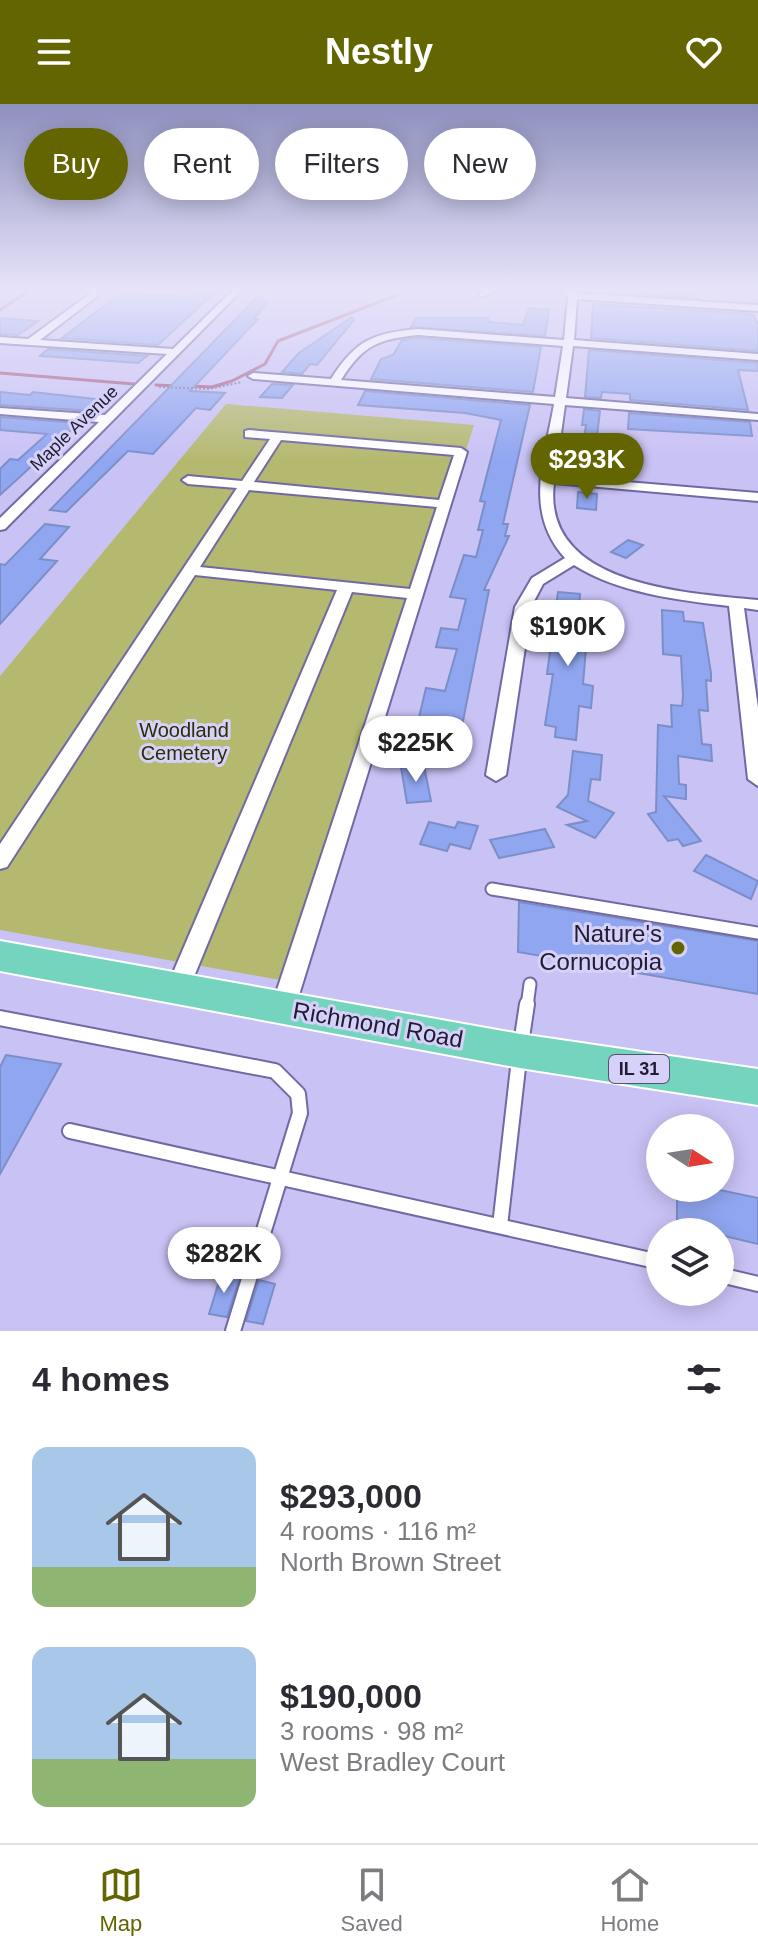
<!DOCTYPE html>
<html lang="en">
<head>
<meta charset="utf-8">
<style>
	:root { --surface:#fff; --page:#f7f7f7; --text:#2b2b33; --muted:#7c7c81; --line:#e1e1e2; --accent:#636500 }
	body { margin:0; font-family:Arial,sans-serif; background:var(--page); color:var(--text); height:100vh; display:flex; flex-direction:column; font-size:30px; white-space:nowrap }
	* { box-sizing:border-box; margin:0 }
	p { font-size:26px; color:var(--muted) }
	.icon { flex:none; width:44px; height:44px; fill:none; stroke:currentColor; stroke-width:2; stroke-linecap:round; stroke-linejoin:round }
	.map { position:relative; height:1227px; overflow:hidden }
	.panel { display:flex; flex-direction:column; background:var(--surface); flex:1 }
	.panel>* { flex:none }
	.top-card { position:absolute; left:24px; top:24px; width:710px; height:72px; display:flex; gap:16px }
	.needle { width:52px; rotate:102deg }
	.controls { position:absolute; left:646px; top:1010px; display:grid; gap:16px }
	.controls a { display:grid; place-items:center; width:88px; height:88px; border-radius:50%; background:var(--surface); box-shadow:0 4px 20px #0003; font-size:40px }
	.price { position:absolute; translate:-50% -68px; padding:0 18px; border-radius:28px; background:#fff; color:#222; font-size:26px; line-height:52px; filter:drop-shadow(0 2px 4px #0008) }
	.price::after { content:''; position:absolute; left:50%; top:48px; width:24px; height:18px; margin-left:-12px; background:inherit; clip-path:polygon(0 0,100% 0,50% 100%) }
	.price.on { background:var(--accent); color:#fff }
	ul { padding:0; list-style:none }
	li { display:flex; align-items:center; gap:24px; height:200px; padding:0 32px }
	li span { display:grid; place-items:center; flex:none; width:224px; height:160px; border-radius:16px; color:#555 }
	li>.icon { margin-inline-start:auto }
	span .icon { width:96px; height:96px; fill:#fffc; stroke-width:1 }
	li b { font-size:34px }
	h2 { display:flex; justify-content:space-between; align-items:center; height:96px; padding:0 32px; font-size:34px }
	.tag { padding:0 28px; border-radius:36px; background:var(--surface); box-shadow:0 4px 20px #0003; font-size:28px; line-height:72px }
	.tag.on { background:var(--accent); color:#fff }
	header { display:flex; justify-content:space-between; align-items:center; height:104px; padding:0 32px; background:var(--accent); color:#fff; font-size:36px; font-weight:800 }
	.menu { display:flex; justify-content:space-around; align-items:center; height:112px; border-top:2px solid var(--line); background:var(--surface); font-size:22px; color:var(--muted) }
	.menu a { display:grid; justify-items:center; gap:4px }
	.menu .on { color:var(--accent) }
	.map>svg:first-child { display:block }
	.green { fill:#b5b970 }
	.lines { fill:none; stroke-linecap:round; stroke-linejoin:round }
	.stream { stroke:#a6587d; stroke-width:3 }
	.building { fill:#91a6f1; stroke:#7c8ec8; stroke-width:2 }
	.lane-far1-casing { stroke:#7268a3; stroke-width:15 }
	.lane-casing { stroke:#7268a3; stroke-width:18 }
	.street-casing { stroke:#7268a3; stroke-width:4 }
	.primary-casing { stroke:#fff; stroke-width:4 }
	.path { stroke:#797399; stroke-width:2; stroke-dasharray:2 2; stroke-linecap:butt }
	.lane-far1 { stroke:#fff; stroke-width:11 }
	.lane { stroke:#fff; stroke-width:14 }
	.street { fill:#fff; fill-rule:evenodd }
	.primary { fill:#75d4be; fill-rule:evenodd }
	.poi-dot { fill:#636500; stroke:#d6d1f8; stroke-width:3 }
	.labels { text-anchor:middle; stroke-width:6; stroke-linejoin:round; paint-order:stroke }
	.far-street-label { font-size:18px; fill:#211c34; stroke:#d6d1f8 }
	.shield { fill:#d6d1f8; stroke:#57526f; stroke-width:2 }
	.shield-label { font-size:18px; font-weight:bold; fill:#211c34 }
	.park-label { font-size:20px; fill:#2c2d06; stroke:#d6d1f8 }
	.near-poi-label { font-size:24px; fill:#211c34; stroke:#d6d1f8; text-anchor:end }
	.near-street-label { font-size:24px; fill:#211c34; stroke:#d6d1f8 }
</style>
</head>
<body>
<header><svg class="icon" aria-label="menu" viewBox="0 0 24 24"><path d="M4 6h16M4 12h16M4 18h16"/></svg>Nestly<svg class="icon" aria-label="heart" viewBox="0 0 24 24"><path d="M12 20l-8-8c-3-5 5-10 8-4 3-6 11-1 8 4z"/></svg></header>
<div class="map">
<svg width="758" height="1227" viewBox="0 0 758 1227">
	<rect width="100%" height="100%" fill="#c9c2f5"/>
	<!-- green -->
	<polygon class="green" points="226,300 474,321 297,879 0,826 0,572"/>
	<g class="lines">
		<!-- stream -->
		<g class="stream">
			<polyline points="0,206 33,184"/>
			<polyline points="0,269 134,280"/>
			<polyline points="156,281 178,282"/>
			<polyline points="188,282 212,283 232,277 265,260 278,237 415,184"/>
		</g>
	</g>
	<!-- building -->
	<g class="building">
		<polygon points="622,184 688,187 696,194 622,189"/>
		<polygon points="121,189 189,193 194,189 213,190 158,241 62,234"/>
		<polygon points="259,191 267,199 254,215 258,215 190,287 225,289 210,306 196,304 153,350 128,347 66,408 50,406"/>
		<polygon points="593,200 753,210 758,220 758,247 591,234"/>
		<polygon points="529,204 549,206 545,232 411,223 416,214 488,214 489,218 523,221"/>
		<polygon points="352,213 354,216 317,261 310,260 302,270 282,268 299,249"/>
		<polygon points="0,214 38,217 18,231 0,230"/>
		<polygon points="418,234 541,243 533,288 371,275 381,255 393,251 402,236"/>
		<polygon points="48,245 147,252 138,259 40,252"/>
		<polygon points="589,246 758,259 758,267 738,266 748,306 630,296 630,290 602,288 601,294 585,293"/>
		<polygon points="272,280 293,281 282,294 260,293"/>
		<polygon points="365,287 530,301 503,420 508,420 505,432 509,432 484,486 489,486 460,632 446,630 443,644 423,641 427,628 416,626 426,584 445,587 457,545 436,543 441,524 458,526 466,495 450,493 464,451 476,453 483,426 478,426 485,398 480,397 501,316 465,309 358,301"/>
		<polygon points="0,288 30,291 33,288 104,296 92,307 0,301"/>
		<polygon points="584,305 600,307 595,348 600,349 599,363 580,362 586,321 582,321"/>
		<polygon points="629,309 750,318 752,332 628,325"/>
		<polygon points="0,313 79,319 0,391 0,365 10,355 18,356 47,330 0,326"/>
		<polygon points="578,388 597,390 596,406 577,404"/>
		<polygon points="45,420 69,423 40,455 57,457 0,520 0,460 5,461"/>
		<polygon points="628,436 643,441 626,454 611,448"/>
		<polygon points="558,488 580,490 578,524 594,526 592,545 586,544 583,580 593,582 591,604 579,602 576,636 555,633 556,623 545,621 553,570 547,570"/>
		<polygon points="662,506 683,508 684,517 703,519 711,569 711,577 706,576 708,607 699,606 702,640 711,641 712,657 678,652 679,680 686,681 686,695 664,692 701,737 683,742 678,735 668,737 648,710 656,708 658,621 672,623 671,601 682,602 683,592 681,552 663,550"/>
		<polygon points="573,647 602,651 600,676 591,675 588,697 614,709 595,734 567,721 587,717 557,703 568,691"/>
		<polygon points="424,662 431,697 407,699 401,663"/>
		<polygon points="429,718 455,724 458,718 478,722 470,745 450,740 447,747 420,740"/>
		<polygon points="545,725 554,743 499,754 490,736"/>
		<polygon points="706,751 758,777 751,795 694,767"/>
		<polygon points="519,798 758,837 758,890 518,848"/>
		<polygon points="6,951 61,960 0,1070 0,963"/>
		<polygon points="677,1084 710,1084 758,1094 758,1140 720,1131 720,1128 677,1122"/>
		<polygon points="222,1168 240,1172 227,1213 209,1210"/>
		<polygon points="259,1176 275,1180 263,1220 246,1217"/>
	</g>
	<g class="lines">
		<!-- lane-far1 casing -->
		<g class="lane-far1-casing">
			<g id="lane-far1">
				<polyline points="492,785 758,829"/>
				<polyline points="527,902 530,880"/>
			</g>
		</g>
		<!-- lane casing -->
		<g class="lane-casing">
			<g id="lane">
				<polyline points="0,914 275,967 298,990 300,1009 233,1227"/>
				<polyline points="521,940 527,900"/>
				<polyline points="70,1027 660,1158"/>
				<polyline points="500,1122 519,955"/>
				<polyline points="720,1171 758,1180"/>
			</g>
		</g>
		<!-- street casing -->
		<g class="street-casing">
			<g id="street">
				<polygon points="98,184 108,184 40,236 173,245 235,184 244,184 5,425 0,426 0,414 99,318 0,310 0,304 105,311 167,250 0,239 0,233 28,235"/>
				<polygon points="490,184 502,184 482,193 478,190"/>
				<path d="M558 184H567L574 189 758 201V207L577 195 574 236 758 250V256L573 242 566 294 758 310V316L565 301 555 372 758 389V397L554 379C541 482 686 489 758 496V506L744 504 758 604V682L748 675 729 502C678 496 618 489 574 461L543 480 531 503 506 671 496 677 486 671 515 503 532 474 565 454C523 408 545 354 554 300L253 275 248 272 253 269 331 275C356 236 373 229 418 225L564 236 568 193ZM418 231 563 242 555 293 341 276C363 241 378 235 418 231Z"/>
				<path d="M249 326 461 344 467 348 295 904 292 911 283 914 274 911 271 904 407 494 352 488 186 892 178 895 170 892 166 885 337 486 195 471 7 763 0 765V740L237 384 188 380 182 376 188 372 242 377 270 335 245 333V327ZM281 336 454 351 439 396 254 378ZM249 386 437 403 410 485 200 463Z"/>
			</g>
		</g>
		<!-- primary casing -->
		<g class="primary-casing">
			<polygon id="primary" points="0,837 520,930 758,965 758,1001 520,964 0,867"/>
		</g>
		<!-- path -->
		<polyline class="path" points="159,283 209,285 242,278"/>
		<!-- lane-far1 -->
		<use href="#lane-far1" class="lane-far1"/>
		<!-- lane -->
		<use href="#lane" class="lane"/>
		<!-- street -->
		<use href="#street" class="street"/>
		<!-- primary -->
		<use href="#primary" class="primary"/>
	</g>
	<!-- sky -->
	<linearGradient id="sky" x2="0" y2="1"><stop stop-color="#8d8fbd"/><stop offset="0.52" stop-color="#e7e4fa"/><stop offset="1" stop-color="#e7e4fa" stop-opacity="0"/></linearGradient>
	<rect width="758" height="356" fill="url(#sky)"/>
	<!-- markers -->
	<circle class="poi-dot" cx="678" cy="844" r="8"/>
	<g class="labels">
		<!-- far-street labels -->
		<g class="far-street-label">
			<text transform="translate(74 324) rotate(-44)" y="6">Maple Avenue</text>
		</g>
		<!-- shield labels -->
		<rect class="shield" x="609" y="951" width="60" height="28" rx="6"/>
		<g class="shield-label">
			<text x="639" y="971">IL 31</text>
		</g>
		<!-- park labels -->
		<g class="park-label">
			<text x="184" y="633">Woodland<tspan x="184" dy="23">Cemetery</tspan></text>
		</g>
		<!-- near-poi labels -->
		<g class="near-poi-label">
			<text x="662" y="838">Nature's<tspan x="662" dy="28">Cornucopia</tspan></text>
		</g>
		<!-- near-street labels -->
		<g class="near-street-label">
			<text transform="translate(378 921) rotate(10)" y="8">Richmond Road</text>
		</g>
	</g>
</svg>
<div class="controls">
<a><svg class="needle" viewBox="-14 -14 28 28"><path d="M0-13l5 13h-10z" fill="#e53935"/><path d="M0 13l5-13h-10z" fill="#7c7c81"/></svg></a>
<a><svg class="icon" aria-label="layers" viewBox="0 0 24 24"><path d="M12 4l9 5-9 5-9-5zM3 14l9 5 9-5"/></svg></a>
</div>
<b class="price on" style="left:587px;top:397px">$293K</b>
<b class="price" style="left:568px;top:564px">$190K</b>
<b class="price" style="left:416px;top:680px">$225K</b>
<b class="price" style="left:224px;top:1191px">$282K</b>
<div class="top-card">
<a class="tag on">Buy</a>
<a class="tag">Rent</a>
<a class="tag">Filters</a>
<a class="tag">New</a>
</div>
</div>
<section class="panel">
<h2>4 homes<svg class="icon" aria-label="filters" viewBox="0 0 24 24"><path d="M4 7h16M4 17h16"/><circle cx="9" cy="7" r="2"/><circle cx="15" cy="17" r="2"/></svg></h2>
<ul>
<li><span style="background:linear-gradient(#a9c7e8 75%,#8fb573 0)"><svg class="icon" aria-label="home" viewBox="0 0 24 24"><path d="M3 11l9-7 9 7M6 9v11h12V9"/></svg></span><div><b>$293,000</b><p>4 rooms · 116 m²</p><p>North Brown Street</p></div></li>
<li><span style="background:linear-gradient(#a9c7e8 70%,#8fb573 0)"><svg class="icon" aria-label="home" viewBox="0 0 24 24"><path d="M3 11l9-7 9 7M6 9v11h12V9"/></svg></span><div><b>$190,000</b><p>3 rooms · 98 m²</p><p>West Bradley Court</p></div></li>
</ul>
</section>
<nav class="menu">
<a class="on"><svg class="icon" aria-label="map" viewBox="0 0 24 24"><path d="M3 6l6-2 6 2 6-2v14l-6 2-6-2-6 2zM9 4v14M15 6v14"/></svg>Map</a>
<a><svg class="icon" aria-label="saved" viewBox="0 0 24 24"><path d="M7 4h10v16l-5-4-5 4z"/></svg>Saved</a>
<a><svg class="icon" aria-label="home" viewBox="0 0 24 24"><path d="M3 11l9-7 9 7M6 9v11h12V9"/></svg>Home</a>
</nav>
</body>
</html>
